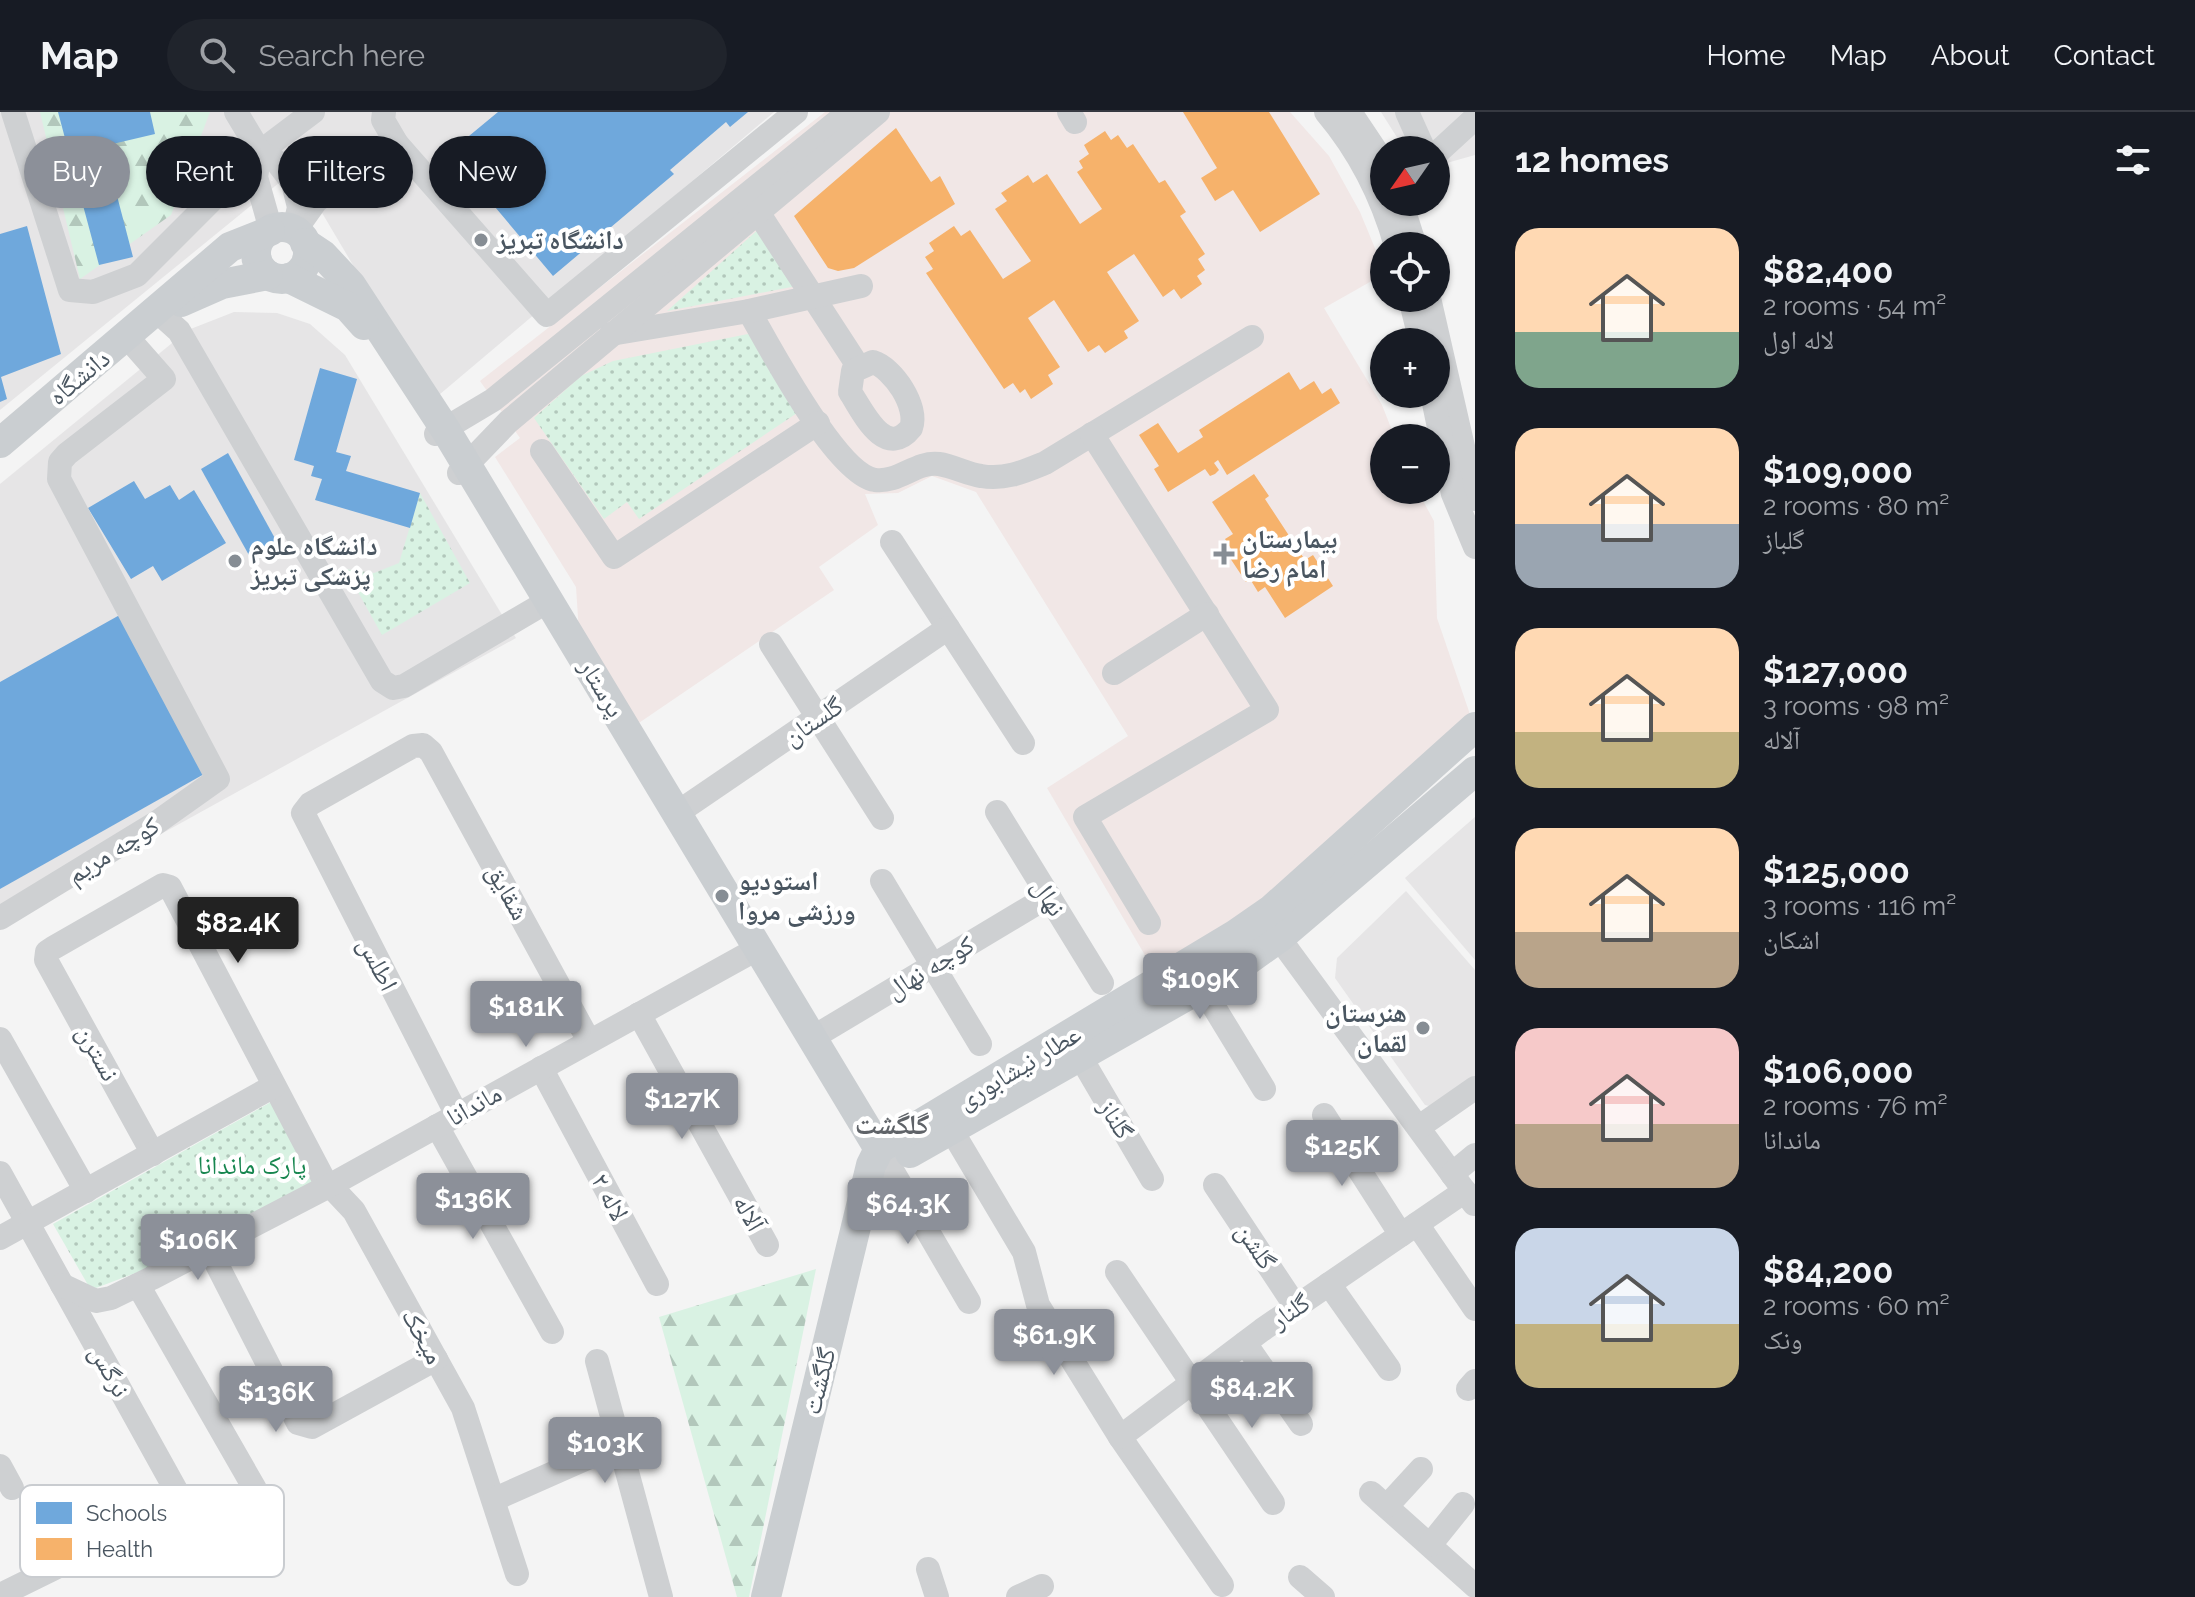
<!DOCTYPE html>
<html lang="en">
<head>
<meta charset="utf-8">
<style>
	:root { --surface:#171b24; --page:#20242c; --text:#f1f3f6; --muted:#9ea1a6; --line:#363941; --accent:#8c9099 }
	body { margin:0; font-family:Raleway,"Noto Naskh Arabic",sans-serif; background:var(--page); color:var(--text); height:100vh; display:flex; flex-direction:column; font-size:30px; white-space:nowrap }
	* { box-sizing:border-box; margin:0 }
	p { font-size:26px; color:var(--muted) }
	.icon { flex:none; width:44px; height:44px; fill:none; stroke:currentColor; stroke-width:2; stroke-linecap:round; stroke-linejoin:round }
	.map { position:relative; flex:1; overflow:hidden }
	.sheet { display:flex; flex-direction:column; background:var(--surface); width:720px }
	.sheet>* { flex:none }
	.banner { position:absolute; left:24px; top:24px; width:760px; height:72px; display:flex; gap:16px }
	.needle { width:52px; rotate:236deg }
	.tools { position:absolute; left:1370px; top:24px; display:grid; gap:16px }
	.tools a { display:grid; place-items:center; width:80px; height:80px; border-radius:50%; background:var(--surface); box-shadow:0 2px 6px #0004; font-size:40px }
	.price { position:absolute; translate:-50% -68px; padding:0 18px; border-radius:8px; background:var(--accent); color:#fff; font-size:26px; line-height:52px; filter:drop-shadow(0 2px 4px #0008) }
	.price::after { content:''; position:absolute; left:50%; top:48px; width:24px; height:18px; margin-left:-12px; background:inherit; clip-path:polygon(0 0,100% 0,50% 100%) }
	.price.selected { background:#222; color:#fff }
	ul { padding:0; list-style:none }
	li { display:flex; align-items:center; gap:24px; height:200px; padding:0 40px }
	li span { display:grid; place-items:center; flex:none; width:224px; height:160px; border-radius:24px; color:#555 }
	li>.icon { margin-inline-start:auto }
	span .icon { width:96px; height:96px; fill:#fffc; stroke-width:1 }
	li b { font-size:34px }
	h2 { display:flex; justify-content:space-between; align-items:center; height:96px; padding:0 40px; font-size:34px }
	.pill { padding:0 28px; border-radius:36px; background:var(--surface); box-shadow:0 2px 6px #0004; font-size:28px; line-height:72px }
	.pill.selected { background:var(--accent); color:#fff }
	header { display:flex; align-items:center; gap:48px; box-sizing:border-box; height:112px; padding:0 40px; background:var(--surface); border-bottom:2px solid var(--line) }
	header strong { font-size:38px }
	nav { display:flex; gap:44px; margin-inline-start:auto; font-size:28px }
	.search { width:560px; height:72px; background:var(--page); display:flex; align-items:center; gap:20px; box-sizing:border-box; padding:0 28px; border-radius:44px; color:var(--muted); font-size:30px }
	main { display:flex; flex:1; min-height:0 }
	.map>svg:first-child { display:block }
	.education { fill:#e6e5e6 }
	.medical { fill:#f1e7e6 }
	.green { fill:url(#green-dots) }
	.forest { fill:url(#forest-firs) }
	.schools { fill:#6fa8dc }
	.health { fill:#f6b26b }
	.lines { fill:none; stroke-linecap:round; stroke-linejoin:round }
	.minor { stroke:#ced0d2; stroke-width:24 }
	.major { stroke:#caced1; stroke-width:30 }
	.poi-dot { fill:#868d94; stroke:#fff; stroke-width:3 }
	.labels { text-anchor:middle; stroke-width:8; stroke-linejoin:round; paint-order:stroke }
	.poi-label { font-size:26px; font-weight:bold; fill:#4a5661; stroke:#fff; text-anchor:start }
	.street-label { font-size:26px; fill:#4a5661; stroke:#fff }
	.park-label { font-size:26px; fill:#17864f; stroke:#fff }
	.neighbourhood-label { font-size:28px; font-weight:bold; fill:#5f6368; stroke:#fff }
	.key { fill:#fff; stroke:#c9ccd0; stroke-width:2 }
	.key-label { font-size:22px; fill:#4a5661 }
</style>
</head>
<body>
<header>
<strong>Map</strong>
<div class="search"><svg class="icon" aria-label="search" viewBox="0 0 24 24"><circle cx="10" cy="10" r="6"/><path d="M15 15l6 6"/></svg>Search here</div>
<nav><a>Home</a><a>Map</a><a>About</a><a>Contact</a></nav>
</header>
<main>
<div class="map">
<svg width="1475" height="1485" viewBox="0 0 1475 1485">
	<defs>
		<pattern id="green-dots" width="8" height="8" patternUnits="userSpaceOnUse" patternTransform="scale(2)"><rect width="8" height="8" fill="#d9f2e3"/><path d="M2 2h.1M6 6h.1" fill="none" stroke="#b2c7bb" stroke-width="1.8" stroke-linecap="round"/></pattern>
		<pattern id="forest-firs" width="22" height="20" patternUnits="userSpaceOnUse" patternTransform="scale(2)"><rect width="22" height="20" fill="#d9f2e3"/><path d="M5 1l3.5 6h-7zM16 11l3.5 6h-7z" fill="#b2c7bb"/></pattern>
	</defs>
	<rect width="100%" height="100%" fill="#f4f4f4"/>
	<!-- education -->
	<g class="education">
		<polygon points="0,0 774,0 433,288 296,57 0,298"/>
		<polygon points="1381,0 1475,0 1475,43 1436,54 1436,38 1405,38"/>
		<polygon points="234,200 277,201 310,212 345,243 516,526 0,811 0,372 188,218"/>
		<polygon points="1475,705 1475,848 1405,766"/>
		<polygon points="1406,779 1475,858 1475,967 1437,996 1425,993 1335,866 1337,846"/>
	</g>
	<!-- medical -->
	<polygon class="medical" points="825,0 1290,0 1329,44 1360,100 1384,158 1384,162 1324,196 1382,293 1395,326 1384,326 1384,378 1417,378 1434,409 1437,506 1474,614 1163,874 1047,676 1128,624 976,380 932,364 898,381 865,382 878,413 819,455 834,478 630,617 580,536 576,475 495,345 520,326 480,269"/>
	<!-- green -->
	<g class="green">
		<polygon points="761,115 802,173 667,199"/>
		<polygon points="748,222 803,297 639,407 627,390 604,407 534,306 581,264 613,249"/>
		<polygon points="420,381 470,471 382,523 345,457 374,461 399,451"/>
		<polygon points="271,990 316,1072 138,1160 96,1176 88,1173 53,1112"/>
	</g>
	<!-- forest -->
	<g class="forest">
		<polygon points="40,0 210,0 171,103 80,167"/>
		<polygon points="816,1157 749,1485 737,1485 659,1205"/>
	</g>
	<!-- schools -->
	<g class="schools">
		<polygon points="58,0 150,0 155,22 104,34 133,145 99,153"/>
		<polygon points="498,0 748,0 730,15 726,10 670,58 674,62 553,164 474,70 494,54 469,24"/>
		<polygon points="27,114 61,242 1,265 7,287 0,290 0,122"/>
		<polygon points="320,256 357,267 336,340 351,344 346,359 420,381 410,416 315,388 322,367 311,364 314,354 294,348"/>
		<polygon points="228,341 277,430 250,445 201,357"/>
		<polygon points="134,369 145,387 170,373 179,388 194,378 226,431 162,469 153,454 131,467 88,396"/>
		<polygon points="125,500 213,657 0,777 0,570"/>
	</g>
	<!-- health -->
	<g class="health">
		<polygon points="1183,0 1269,0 1320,82 1260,120 1233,78 1215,89 1201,66 1217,56"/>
		<polygon points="896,16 931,70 940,64 955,92 854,156 838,159 828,156 794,104"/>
		<polygon points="1105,19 1111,28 1118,23 1127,36 1133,32 1159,71 1165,68 1186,100 1180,104 1205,142 1198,147 1205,158 1197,164 1202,172 1181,187 1174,177 1163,185 1134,142 1107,160 1139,209 1124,219 1128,226 1105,241 1099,233 1088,240 1054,188 1028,206 1060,255 1048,263 1053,272 1031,287 1025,277 1020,281 1013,271 1004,277 926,161 933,157 925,145 934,139 929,131 954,114 961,124 970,118 1003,167 1031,149 995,97 1007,89 1001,81 1028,63 1033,71 1047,62 1080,112 1102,97 1077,60 1083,56 1079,49 1089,42 1084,33"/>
		<polygon points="1289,260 1300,278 1314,269 1322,282 1331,276 1340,291 1227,363 1218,348 1214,351 1219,358 1215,362 1210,364 1205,357 1168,380 1154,357 1159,354 1139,323 1158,311 1178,341 1203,325 1199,318"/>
		<polygon points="1254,362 1269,384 1265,387 1305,448 1313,443 1333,474 1285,506 1265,475 1258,480 1250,467 1246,470 1228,443 1233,440 1225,427 1233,422 1212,390"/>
	</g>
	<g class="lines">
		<!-- minor -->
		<g class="minor">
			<polyline points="13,0 70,178 93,180 137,163 260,40 313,0"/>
			<polyline points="236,0 260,40 276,49 293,71 299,95 294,118"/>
			<polyline points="384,0 383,8 397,32 547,203 796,0"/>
			<polyline points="1069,0 1075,10"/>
			<path d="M1326 0C1359 39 1382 84 1396 134"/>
			<polyline points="1350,0 1384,51"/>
			<polyline points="1407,0 1424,38"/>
			<polyline points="260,40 256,65 271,118"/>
			<polyline points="1438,40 1475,6"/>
			<polyline points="748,85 858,254"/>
			<polyline points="1401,90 1415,134"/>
			<polyline points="296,117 316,89 397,32"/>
			<polyline points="1410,186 1421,230"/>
			<polyline points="1429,186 1475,387"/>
			<path d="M749 199C769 234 836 362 875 368 899 371 916 349 939 352 953 354 967 362 981 364 1005 368 1023 360 1045 351L1252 225"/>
			<polyline points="158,200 179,219 382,569 393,576 404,574 538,495"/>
			<polyline points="611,222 749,199 861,174"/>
			<path d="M873 250C893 256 919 295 911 316 885 348 863 300 850 280L853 259Z"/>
			<polyline points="1432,282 1453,382 1475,435"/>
			<polyline points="436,322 493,288 849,0"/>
			<polyline points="1092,322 1267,598 1085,705 1149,811"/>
			<polyline points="542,339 614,445 818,311"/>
			<polyline points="459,361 508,310 878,0"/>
			<polyline points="892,430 1023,631"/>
			<polyline points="771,532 882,706"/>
			<polyline points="1114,561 1207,502"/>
			<polyline points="997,700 1102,871"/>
			<polyline points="677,701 948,516"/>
			<polyline points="882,769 980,932"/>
			<polyline points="0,806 156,711 218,667 59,367 60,350 67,342 164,267 127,225"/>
			<polyline points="1279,826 1474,1092"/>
			<polyline points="1203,877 1264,977"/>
			<polyline points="639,902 767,1133"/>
			<polyline points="812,926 1049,784"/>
			<polyline points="0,927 86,1079"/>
			<polyline points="1081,946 1152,1067"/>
			<polyline points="541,956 657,1172"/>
			<polyline points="457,1003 303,701 310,692 413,634 423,633 431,640 589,929"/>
			<polyline points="1324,1003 1401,1123"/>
			<polyline points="437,1014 552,1220"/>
			<polyline points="1419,1015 1475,976"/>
			<polyline points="952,1019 1024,1140 1038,1193 1120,1325 1222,1473"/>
			<polyline points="153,1042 46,848 47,840 53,836 163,773 170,775 323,1066 354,1099 463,1296 517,1462"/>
			<polyline points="889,1053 969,1190"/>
			<polyline points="0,1061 192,1407"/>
			<polyline points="1452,1062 1475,1043"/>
			<polyline points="1215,1073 1296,1195"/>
			<polyline points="1417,1112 1475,1197"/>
			<polyline points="0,1126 274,974"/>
			<polyline points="209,1137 298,1311 312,1315 436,1247"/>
			<polyline points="1117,1160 1273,1391"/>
			<polyline points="1329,1172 1389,1257"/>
			<polyline points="62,1173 96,1189 111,1186 152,1166 329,1074 746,843"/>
			<polyline points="138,1173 255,1377"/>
			<polyline points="1245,1231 1301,1312"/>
			<polyline points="597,1249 661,1485"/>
			<polyline points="1468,1277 1475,1269"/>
			<polyline points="1120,1325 1262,1218 1465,1079"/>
			<polyline points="0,1354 12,1376"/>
			<polyline points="1371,1381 1475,1474"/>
			<polyline points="495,1387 619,1332"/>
			<polyline points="1387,1394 1421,1357"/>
			<polyline points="1430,1433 1463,1392"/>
			<polyline points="928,1457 937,1485"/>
			<polyline points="1300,1465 1323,1485"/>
			<polyline points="0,1483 126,1421"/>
			<polyline points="1018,1485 1042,1474"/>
		</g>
		<!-- major -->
		<g class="major">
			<circle cx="282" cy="141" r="26"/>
			<polyline points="305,131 323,143 351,173 445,317 879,1037"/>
			<polyline points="289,166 348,195 364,213"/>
			<polyline points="181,190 222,172 268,163"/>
			<polyline points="0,331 230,135 270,119"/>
			<polyline points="910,1041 1241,853 1279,826 1475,659"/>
			<polyline points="766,1485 871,1053 879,1037 1236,822 1272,797 1475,615"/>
		</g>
	</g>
	<!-- markers -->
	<g class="poi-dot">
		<circle cx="481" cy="128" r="8"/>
		<path d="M1220 430h8v8h8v8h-8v8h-8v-8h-8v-8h8z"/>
		<circle cx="235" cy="449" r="8"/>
		<circle cx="722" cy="784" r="8"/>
		<circle cx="1423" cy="916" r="8"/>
	</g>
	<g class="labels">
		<!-- poi labels -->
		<g class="poi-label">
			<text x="497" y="137">دانشگاه تبریز</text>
			<text x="1242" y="436">بیمارستان<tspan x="1242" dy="30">امام رضا</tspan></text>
			<text x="251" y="443">دانشگاه علوم<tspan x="251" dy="30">پزشکی تبریز</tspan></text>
			<text x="738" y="778">استودیو<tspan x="738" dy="30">ورزشی مروا</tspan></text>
			<text x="1407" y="910" text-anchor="end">هنرستان<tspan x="1407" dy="30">لقمان</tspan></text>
		</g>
		<!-- street labels -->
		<g class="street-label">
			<text transform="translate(79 265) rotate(-40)" y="9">دانشگاه</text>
			<text transform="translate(602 576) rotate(59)" y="9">پرستار</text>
			<text transform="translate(813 609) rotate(-34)" y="9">گلستان</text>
			<text transform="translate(113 738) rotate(-32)" y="9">کوچه مریم</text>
			<text transform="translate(508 780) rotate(61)" y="9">شقایق</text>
			<text transform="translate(1049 785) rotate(58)" y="9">نهال</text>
			<text transform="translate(378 852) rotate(63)" y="9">اطلس</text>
			<text transform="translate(930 855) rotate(-31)" y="9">کوچه نهال</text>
			<text transform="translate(98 941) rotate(61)" y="9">نسترن</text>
			<text transform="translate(1019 955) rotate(-31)" y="9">عطار نیشابوری</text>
			<text transform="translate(474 993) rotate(-29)" y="9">ماندانا</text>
			<text transform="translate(1116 1007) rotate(59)" y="9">گلناز</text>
			<text transform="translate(610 1085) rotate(62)" y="9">لاله ۲</text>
			<text transform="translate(749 1101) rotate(61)" y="9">آلاله</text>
			<text transform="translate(1256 1134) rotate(56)" y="9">گلشن</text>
			<text transform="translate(1290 1199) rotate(-34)" y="9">گلنار</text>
			<text transform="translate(423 1224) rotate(61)" y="9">میخک</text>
			<text transform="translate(110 1259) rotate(61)" y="9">نرگس</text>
			<text transform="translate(819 1269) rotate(-76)" y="9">گلگشت</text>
		</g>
		<!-- park labels -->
		<g class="park-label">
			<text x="252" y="1062">پارک ماندانا</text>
		</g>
		<!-- neighbourhood labels -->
		<g class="neighbourhood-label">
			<text x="892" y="1022">گلگشت</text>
		</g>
	</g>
	<!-- legend -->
	<rect x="20" y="1373" width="264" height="92" rx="12" class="key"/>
	<rect x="36" y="1390" width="36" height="22" fill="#6fa8dc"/>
	<rect x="36" y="1426" width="36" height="22" fill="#f6b26b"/>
	<g class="key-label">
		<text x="86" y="1409">Schools</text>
		<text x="86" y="1445">Health</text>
	</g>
</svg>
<div class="tools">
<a><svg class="needle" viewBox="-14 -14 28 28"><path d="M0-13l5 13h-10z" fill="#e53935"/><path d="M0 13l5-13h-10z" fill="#9ea1a6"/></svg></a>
<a><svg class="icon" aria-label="locate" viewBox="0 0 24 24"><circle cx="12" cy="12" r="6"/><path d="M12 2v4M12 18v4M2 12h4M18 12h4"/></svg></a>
<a>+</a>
<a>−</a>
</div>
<b class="price selected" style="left:238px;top:853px">$82.4K</b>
<b class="price" style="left:1200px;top:909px">$109K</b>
<b class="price" style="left:526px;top:937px">$181K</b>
<b class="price" style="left:682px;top:1029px">$127K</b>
<b class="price" style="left:1342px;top:1076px">$125K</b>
<b class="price" style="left:473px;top:1129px">$136K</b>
<b class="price" style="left:908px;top:1134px">$64.3K</b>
<b class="price" style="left:198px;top:1170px">$106K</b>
<b class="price" style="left:1054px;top:1265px">$61.9K</b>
<b class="price" style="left:1252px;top:1318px">$84.2K</b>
<b class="price" style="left:276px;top:1322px">$136K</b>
<b class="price" style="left:605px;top:1373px">$103K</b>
<div class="banner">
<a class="pill selected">Buy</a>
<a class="pill">Rent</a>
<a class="pill">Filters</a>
<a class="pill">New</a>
</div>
</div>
<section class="sheet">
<h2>12 homes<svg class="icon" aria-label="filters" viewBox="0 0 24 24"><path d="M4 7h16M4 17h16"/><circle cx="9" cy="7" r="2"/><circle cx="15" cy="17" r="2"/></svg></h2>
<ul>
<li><span style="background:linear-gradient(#ffd9b3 65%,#7fa58c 0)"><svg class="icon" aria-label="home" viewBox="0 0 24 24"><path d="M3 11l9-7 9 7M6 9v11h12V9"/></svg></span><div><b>$82,400</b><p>2 rooms · 54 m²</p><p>لاله اول</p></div></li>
<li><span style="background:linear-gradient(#ffd9b3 60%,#9aa5b1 0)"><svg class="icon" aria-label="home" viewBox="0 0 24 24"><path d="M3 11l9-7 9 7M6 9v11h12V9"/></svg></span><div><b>$109,000</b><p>2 rooms · 80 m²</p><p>گلباز</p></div></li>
<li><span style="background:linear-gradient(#ffd9b3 65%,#c2b280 0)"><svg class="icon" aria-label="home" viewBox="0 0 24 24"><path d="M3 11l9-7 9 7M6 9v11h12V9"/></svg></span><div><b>$127,000</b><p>3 rooms · 98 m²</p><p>آلاله</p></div></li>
<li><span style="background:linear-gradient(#ffd9b3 65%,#b9a48a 0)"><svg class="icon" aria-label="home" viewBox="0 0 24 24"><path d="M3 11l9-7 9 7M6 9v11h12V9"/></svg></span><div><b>$125,000</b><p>3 rooms · 116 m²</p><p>اشکان</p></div></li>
<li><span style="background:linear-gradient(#f6c9c9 60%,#b9a48a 0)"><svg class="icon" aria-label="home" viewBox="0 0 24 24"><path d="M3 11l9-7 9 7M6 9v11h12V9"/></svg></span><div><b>$106,000</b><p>2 rooms · 76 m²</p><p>ماندانا</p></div></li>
<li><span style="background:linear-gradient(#c9d6e8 60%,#c2b280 0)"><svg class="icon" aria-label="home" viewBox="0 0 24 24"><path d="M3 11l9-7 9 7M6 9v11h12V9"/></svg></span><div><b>$84,200</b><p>2 rooms · 60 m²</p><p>ونک</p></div></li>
</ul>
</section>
</main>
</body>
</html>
